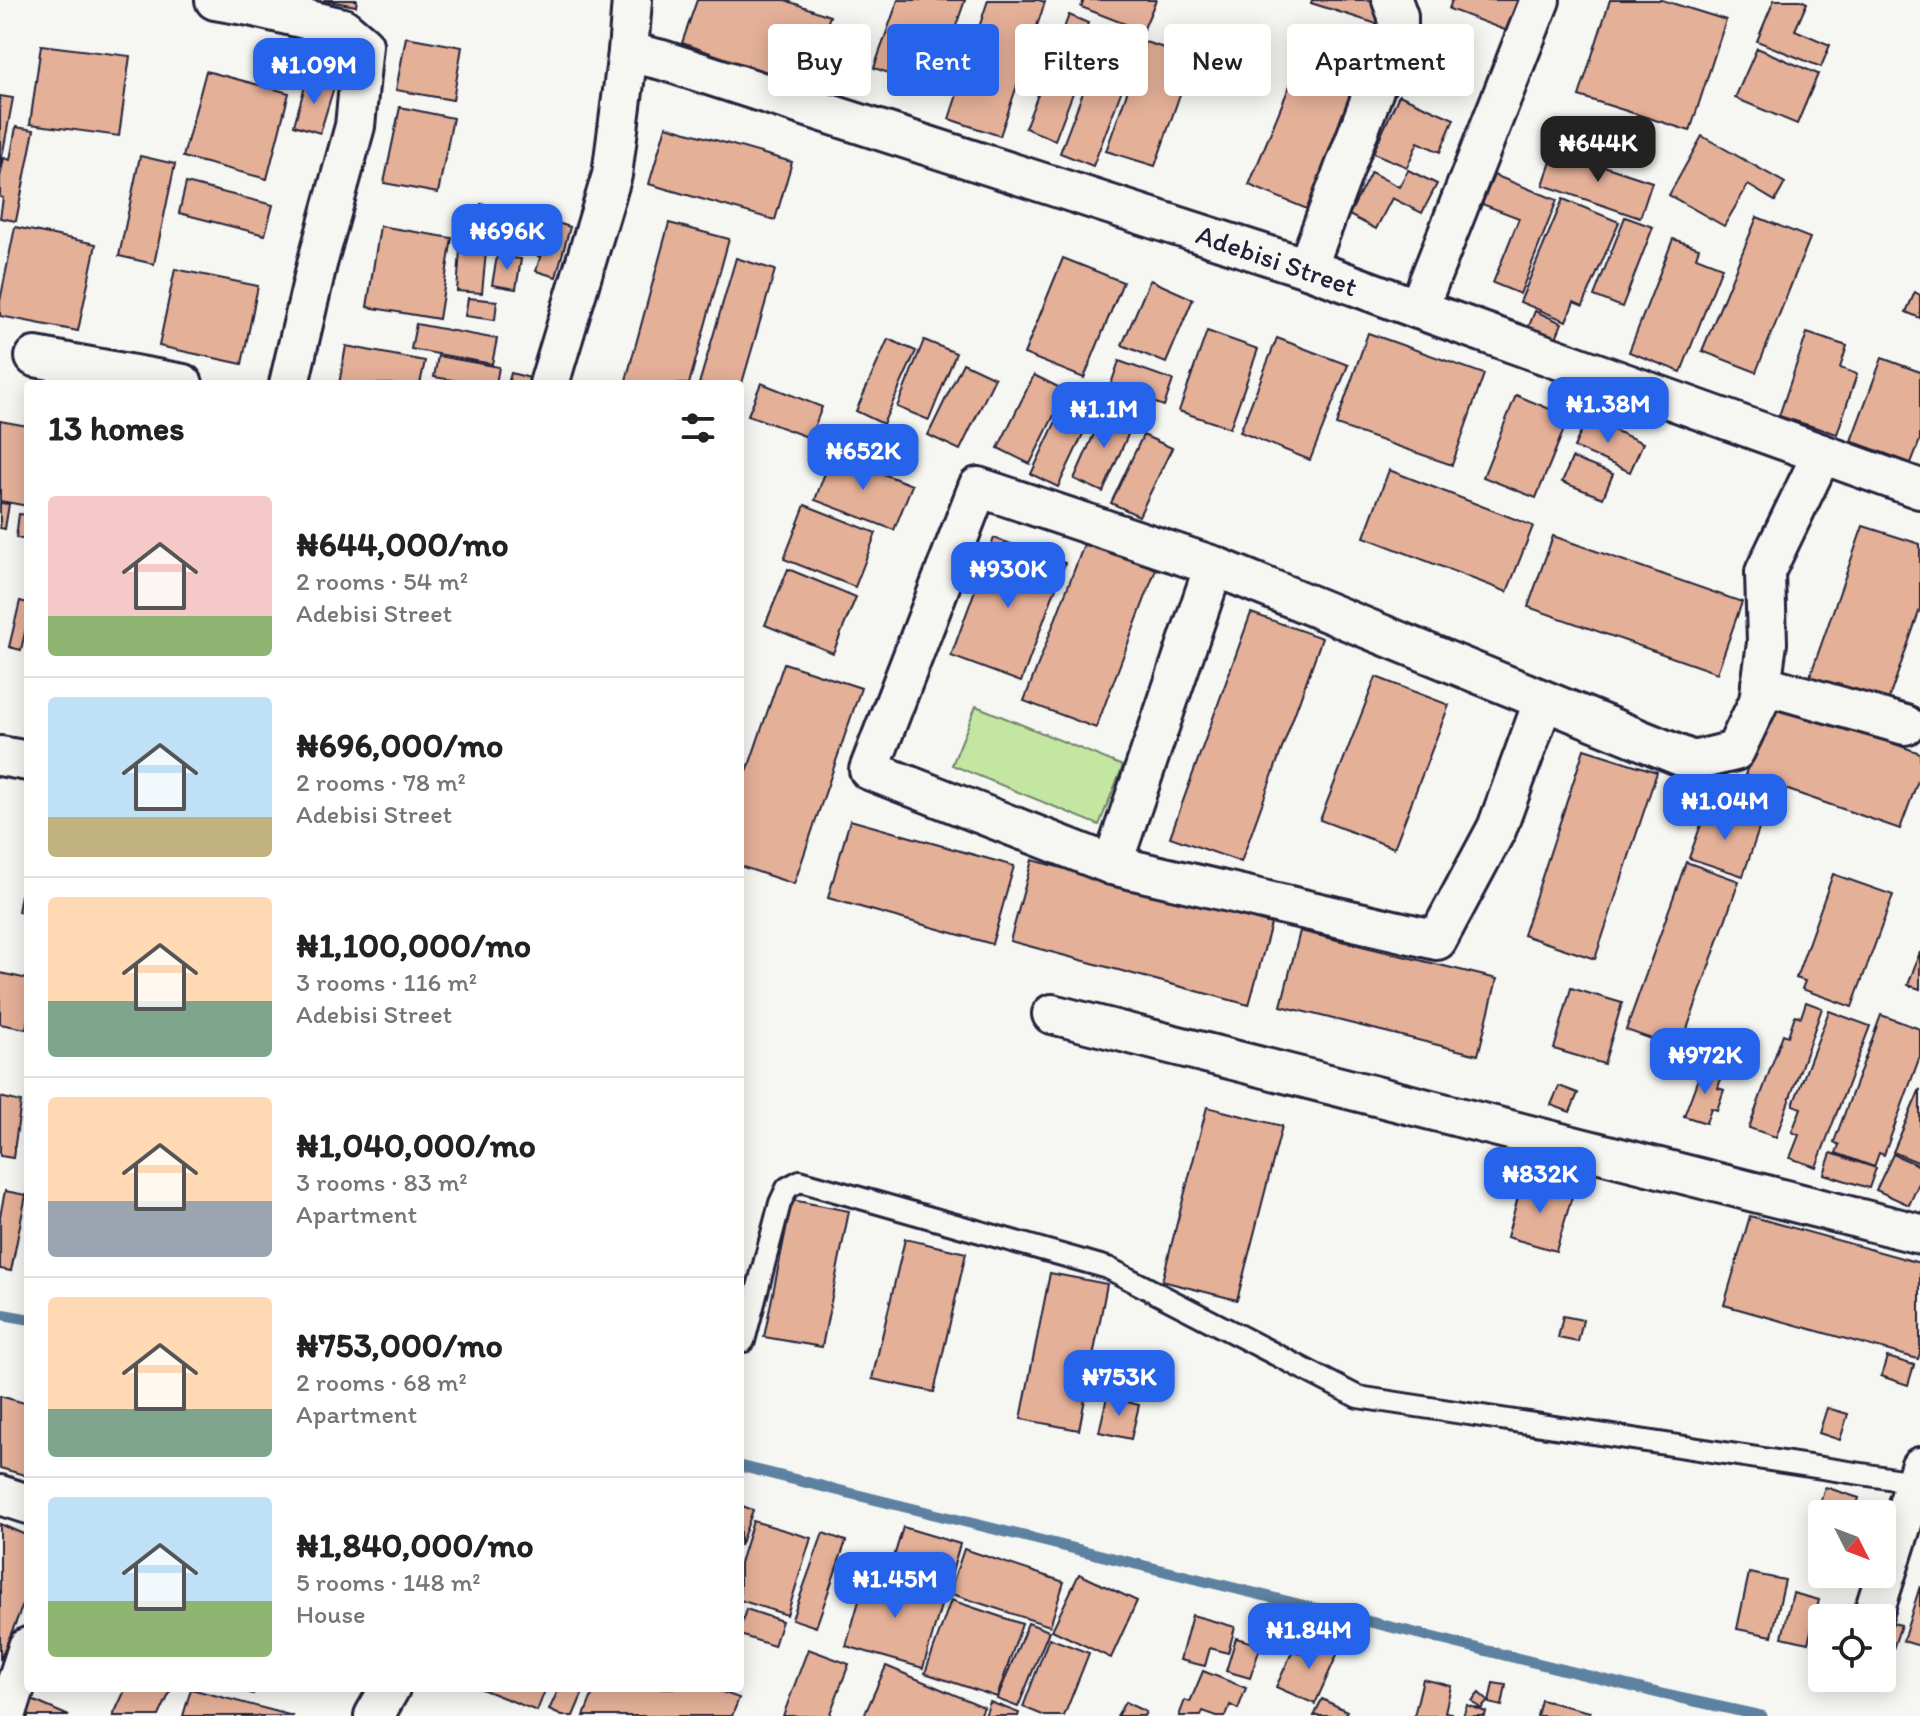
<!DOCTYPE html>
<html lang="en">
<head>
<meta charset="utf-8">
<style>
	:root { --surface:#fff; --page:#f2f2f2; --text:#222; --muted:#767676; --line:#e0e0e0; --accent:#2563eb }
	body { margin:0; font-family:Itim,sans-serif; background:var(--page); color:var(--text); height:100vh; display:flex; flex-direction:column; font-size:30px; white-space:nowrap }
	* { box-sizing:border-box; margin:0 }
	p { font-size:26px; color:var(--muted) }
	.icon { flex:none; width:44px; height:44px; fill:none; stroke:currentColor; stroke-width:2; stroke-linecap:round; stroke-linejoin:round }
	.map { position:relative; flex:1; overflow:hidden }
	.side { position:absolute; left:24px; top:380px; width:720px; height:1312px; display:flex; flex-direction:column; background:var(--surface); border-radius:8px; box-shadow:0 4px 20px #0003 }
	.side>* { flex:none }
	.banner { position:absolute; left:768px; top:24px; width:760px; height:72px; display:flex; gap:16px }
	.needle { width:52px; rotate:132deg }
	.fabs { position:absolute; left:1808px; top:1500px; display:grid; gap:16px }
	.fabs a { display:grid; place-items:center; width:88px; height:88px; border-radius:8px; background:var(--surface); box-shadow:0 4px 20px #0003; font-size:40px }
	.price { position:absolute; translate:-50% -68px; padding:0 18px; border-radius:16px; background:var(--accent); color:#fff; font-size:26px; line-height:52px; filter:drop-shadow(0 2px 4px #0008) }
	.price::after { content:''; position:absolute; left:50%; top:48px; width:24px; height:18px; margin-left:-12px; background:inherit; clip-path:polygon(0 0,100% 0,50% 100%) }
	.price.on { background:#222; color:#fff }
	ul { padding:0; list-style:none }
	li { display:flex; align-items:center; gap:24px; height:200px; padding:0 24px }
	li+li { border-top:2px solid var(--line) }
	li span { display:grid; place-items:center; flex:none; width:224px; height:160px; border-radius:8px; color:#555 }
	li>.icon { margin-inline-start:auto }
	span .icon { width:96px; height:96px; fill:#fffc; stroke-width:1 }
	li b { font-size:34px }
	h2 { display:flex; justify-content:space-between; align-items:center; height:96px; padding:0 24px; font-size:34px }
	.tag { padding:0 28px; border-radius:8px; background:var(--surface); box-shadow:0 4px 20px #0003; font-size:28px; line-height:72px }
	.tag.on { background:var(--accent); color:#fff }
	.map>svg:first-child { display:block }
	.green { fill:#c3e7a0; stroke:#72846e; stroke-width:2 }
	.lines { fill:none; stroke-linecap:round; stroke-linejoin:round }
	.stream { stroke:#5d81a0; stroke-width:11 }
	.building { fill:#e5b098; stroke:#22223b; stroke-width:2 }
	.lane-casing { stroke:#22223b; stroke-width:26 }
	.street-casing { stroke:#22223b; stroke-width:44 }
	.lane { stroke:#f6f6f2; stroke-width:20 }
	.street { stroke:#f6f6f2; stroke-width:38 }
	.labels { text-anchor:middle; stroke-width:8; stroke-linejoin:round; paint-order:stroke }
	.street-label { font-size:28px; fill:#22223b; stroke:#f6f6f2 }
</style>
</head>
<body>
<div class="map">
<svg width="1920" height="1716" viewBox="0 0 1920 1716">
	<rect width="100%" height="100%" fill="#f6f6f2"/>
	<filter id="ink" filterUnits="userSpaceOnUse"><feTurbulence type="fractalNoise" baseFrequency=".0125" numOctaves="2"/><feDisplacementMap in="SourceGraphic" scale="16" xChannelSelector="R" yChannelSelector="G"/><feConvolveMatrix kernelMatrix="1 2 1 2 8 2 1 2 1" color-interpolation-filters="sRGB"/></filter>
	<g filter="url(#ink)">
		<!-- green -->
		<polygon class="green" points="976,706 1123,766 1099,825 952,765"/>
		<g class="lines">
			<!-- stream -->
			<g class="stream">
				<polyline points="0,1314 28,1319"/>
				<polyline points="740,1466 1662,1694 1762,1716"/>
			</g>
		</g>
		<!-- building -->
		<g class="building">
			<polygon points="323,0 357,0 356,6"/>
			<polygon points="697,0 785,0 830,16 804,86 682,43"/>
			<polygon points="898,0 965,0 934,89 874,68"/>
			<polygon points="988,0 1039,0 1045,2 1000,136 949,119"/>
			<polygon points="1084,0 1156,0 1143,31 1081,7"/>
			<polygon points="1312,0 1385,0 1377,24 1311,3"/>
			<polygon points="1452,0 1522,0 1510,32 1449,9"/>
			<polygon points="1610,0 1662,0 1726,20 1690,131 1579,96"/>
			<polygon points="1774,0 1801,0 1807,3 1795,30 1830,45 1821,67 1757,41"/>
			<polygon points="1069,15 1088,23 1082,40 1092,43 1055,140 1025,128"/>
			<polygon points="1107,29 1140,42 1093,166 1060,153"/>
			<polygon points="406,37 462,47 453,100 396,90"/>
			<polygon points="1308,41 1366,65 1307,209 1249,185"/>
			<polygon points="1145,42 1193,57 1155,166 1106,151"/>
			<polygon points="41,45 130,56 119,136 30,124"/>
			<polygon points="1757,48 1818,74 1797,124 1735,98"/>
			<polygon points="206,71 289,93 267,179 183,157"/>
			<polygon points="307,79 334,87 320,133 294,125"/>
			<polygon points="1399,95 1454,119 1440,152 1418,142 1407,167 1373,153"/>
			<polygon points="0,96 13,98 0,168"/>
			<polygon points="400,107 453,118 438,193 384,183"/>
			<polygon points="666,126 792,162 775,220 649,184"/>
			<polygon points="16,127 34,130 16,221 0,218 3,198 0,197 0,177 4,158 10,160"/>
			<polygon points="1702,136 1785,183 1775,201 1748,185 1724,226 1669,195"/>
			<polygon points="1555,150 1652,182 1640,218 1543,185"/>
			<polygon points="140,156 175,164 154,264 119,256"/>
			<polygon points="1408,170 1437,184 1422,213 1392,198 1376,229 1349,215 1371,172 1399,187"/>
			<polygon points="1494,175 1557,200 1520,294 1493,283 1519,218 1482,204"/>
			<polygon points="186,183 273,205 265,235 179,213"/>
			<polygon points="1563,199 1619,222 1583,306 1574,302 1566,321 1520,302"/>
			<polygon points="481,204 550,223 541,257 472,237"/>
			<polygon points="1625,217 1653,227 1622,307 1594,296"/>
			<polygon points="1757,217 1810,238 1756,372 1702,351"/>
			<polygon points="551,221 570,227 556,277 536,271"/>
			<polygon points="669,223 729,239 689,384 625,384"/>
			<polygon points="380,226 452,238 439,319 367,307"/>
			<polygon points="15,227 96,244 78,331 0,316 0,301"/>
			<polygon points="1673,239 1699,248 1696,257 1722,267 1681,372 1629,352"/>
			<polygon points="460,250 486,252 482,293 457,291"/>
			<polygon points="497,256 521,259 516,289 492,285"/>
			<polygon points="736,258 775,270 740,390 740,384 699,384"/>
			<polygon points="1063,258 1123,282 1084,378 1024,354"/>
			<polygon points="175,269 258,286 242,364 159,346"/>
			<polygon points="1150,280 1193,299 1166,363 1122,345"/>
			<polygon points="1915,292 1920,295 1920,318 1906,312"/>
			<polygon points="468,298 497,301 495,320 465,316"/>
			<polygon points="1535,311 1562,323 1552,348 1525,336"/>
			<polygon points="416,324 497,339 492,364 411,349"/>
			<polygon points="1207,331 1258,349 1230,428 1179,411"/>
			<polygon points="1368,333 1484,374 1452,465 1336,425"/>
			<polygon points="1807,333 1847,346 1840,368 1857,374 1837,434 1779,416"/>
			<polygon points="1277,338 1348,365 1310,460 1240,432"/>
			<polygon points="888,339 916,351 883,424 856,411"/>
			<polygon points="924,340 956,353 929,420 897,407"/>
			<polygon points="346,346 425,361 420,384 339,384"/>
			<polygon points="438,356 499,367 496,384 476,384 434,377"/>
			<polygon points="1882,358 1920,372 1920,440 1911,463 1851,441"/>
			<polygon points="1119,361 1173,380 1164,406 1110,387"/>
			<polygon points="963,363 995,378 960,450 928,435"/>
			<polygon points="511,373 530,378 528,384 508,384"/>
			<polygon points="1034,375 1066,391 1030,464 998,448"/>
			<polygon points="761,383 822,407 810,438 748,415"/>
			<polygon points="1516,395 1569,417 1536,498 1483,477"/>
			<polygon points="1065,402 1092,415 1058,487 1031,474"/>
			<polygon points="1105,409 1134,421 1103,492 1074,479"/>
			<polygon points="1587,418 1643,443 1630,472 1574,447"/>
			<polygon points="0,421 28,426 28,506 0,501"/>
			<polygon points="1143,435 1172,448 1139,516 1111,503"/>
			<polygon points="832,454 912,485 894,530 815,500"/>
			<polygon points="1572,458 1613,474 1603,498 1562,482"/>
			<polygon points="1389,470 1533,526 1507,592 1364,537"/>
			<polygon points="0,503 9,504 5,529 0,528"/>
			<polygon points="805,505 876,533 855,587 784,559"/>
			<polygon points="19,514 28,515 28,540 16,538"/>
			<polygon points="1863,526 1920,544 1920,609 1886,707 1808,682"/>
			<polygon points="1553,536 1742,602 1717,673 1528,607"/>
			<polygon points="994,538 1065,563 1021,682 951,656"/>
			<polygon points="1085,542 1156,569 1096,728 1024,701"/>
			<polygon points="788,569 856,597 833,653 765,625"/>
			<polygon points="20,601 28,603 28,619 21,650 9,647"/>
			<polygon points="1251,613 1322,638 1241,862 1170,837"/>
			<polygon points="784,663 861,688 794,884 740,866 740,792"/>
			<polygon points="1376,677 1449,705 1394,848 1320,820"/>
			<polygon points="1772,700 1920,753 1920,775 1900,829 1745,775"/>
			<polygon points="1584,749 1657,772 1595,959 1523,935"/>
			<polygon points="1707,808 1760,826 1743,876 1689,858"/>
			<polygon points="850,820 1014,866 992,944 828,898"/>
			<polygon points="1032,860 1271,924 1249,1005 1010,941"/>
			<polygon points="1686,862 1739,881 1680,1049 1626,1030"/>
			<polygon points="26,866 28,866 28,914 18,912"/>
			<polygon points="1833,874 1893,895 1852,1007 1802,989 1805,981 1796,978"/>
			<polygon points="1300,931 1497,979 1478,1055 1281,1006"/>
			<polygon points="1920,952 1920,989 1908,985"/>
			<polygon points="0,973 28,979 28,1018 26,1029 0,1024"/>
			<polygon points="1571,988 1622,1003 1604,1064 1554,1049"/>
			<polygon points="1806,1002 1822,1008 1776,1137 1749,1128 1783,1034 1788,1036 1795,1015 1801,1017"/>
			<polygon points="1829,1011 1870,1026 1816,1167 1790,1158 1799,1135 1792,1132 1801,1108 1793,1105"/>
			<polygon points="1881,1015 1920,1029 1920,1056 1884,1155 1879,1153 1874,1167 1836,1153 1839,1145 1834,1142"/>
			<polygon points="1702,1068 1722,1075 1718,1088 1724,1090 1717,1110 1711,1108 1706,1123 1684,1116"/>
			<polygon points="1559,1086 1578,1093 1570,1112 1551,1105"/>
			<polygon points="1920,1089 1920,1163 1893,1152"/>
			<polygon points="0,1097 21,1102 13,1158 0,1156"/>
			<polygon points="1207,1107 1282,1126 1237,1300 1162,1281"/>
			<polygon points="1831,1153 1876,1168 1869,1188 1824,1174"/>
			<polygon points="1893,1154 1920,1166 1920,1181 1909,1205 1876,1190"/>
			<polygon points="1523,1179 1573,1193 1556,1251 1507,1237"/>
			<polygon points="5,1191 26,1195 11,1271 0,1269 0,1216"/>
			<polygon points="792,1200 849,1211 822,1347 764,1337"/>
			<polygon points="1750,1216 1920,1263 1920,1353 1918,1359 1724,1305"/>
			<polygon points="905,1239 966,1253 934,1392 872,1379"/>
			<polygon points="1050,1273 1107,1284 1079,1430 1021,1419"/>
			<polygon points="1563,1316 1583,1320 1578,1342 1558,1338"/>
			<polygon points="1887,1357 1914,1365 1908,1385 1881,1376"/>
			<polygon points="0,1396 28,1404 28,1476 0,1468"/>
			<polygon points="1107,1397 1139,1405 1131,1439 1099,1432"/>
			<polygon points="1827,1408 1848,1414 1840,1440 1819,1433"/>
			<polygon points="1825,1487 1859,1498 1854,1514 1822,1514 1822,1561 1812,1558 1821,1529 1813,1526"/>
			<polygon points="740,1505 753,1510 740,1546"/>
			<polygon points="753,1521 811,1538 787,1615 740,1600 740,1563"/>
			<polygon points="0,1524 28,1536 28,1593 0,1660"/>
			<polygon points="903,1527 960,1544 948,1586 890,1570"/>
			<polygon points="823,1533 846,1541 816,1627 792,1619"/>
			<polygon points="964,1549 1064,1582 1050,1626 949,1593"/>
			<polygon points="867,1573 944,1595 923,1668 846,1646"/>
			<polygon points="1749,1573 1785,1580 1772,1636 1737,1629"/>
			<polygon points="1079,1574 1137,1601 1111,1658 1052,1630"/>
			<polygon points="1920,1586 1920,1646 1903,1641"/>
			<polygon points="1793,1593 1819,1600 1808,1643 1782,1637"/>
			<polygon points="951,1600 1022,1624 997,1697 925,1673"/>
			<polygon points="746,1609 782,1621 774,1646 740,1635 740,1629"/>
			<polygon points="1192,1615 1235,1627 1228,1653 1210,1648 1205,1666 1180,1660"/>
			<polygon points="1889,1622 1901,1625 1892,1652 1882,1649"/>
			<polygon points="1028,1623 1049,1631 1018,1707 997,1699"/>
			<polygon points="1049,1638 1089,1653 1064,1716 1045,1716 1023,1707"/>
			<polygon points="1236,1638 1261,1645 1250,1678 1226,1671"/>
			<polygon points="1317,1638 1340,1648 1315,1704 1276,1687 1293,1650 1309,1657"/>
			<polygon points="808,1649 849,1664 829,1716 783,1716"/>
			<polygon points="886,1666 984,1707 980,1716 864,1716"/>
			<polygon points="1203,1671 1246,1688 1238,1709 1230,1705 1226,1716 1217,1716 1203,1711 1201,1716 1179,1716 1185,1700 1190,1702"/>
			<polygon points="1833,1678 1869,1678 1867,1688"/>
			<polygon points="1423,1679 1451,1686 1445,1712 1451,1713 1450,1716 1414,1716"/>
			<polygon points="1493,1683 1506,1685 1502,1706 1489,1703"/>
			<polygon points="126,1688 172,1688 159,1716 113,1716"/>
			<polygon points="233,1688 255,1688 253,1694"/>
			<polygon points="479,1688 546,1688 537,1711"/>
			<polygon points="559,1688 585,1688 573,1716 562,1716 549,1710"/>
			<polygon points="595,1688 711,1688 739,1698 732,1716 584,1716"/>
			<polygon points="191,1689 293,1716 183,1716"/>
			<polygon points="1479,1693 1488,1701 1481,1709 1472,1701"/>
			<polygon points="1322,1699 1347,1711 1344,1716 1314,1716"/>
			<polygon points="32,1700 69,1716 25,1716"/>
			<polygon points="1541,1700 1590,1712 1589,1716 1537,1716"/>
			<polygon points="990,1702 1019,1713 1018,1716 985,1716"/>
			<polygon points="1125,1702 1146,1712 1144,1716 1117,1716"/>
			<polygon points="1467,1705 1486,1712 1485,1716 1463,1716"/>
		</g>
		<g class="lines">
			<!-- lane casing -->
			<g class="lane-casing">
				<polyline id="lane" points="744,1341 780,1203 787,1188 800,1181 1108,1268 1358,1397 1914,1482"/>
			</g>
			<!-- street casing -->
			<g class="street-casing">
				<g id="street">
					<polyline points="215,0 250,6 343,28 363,45 355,126 317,264 289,384"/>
					<polyline points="628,52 662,60 1307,268 1418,309 1920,489"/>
					<polyline points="1307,268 1398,26 1398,16 1392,0"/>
					<polyline points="1418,309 1540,0"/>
					<polyline points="35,357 183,384"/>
					<polyline points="549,384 612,175 628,52 632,0"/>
					<polyline points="1761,684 1905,725"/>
					<polyline points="1543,702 1497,828 1437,940 1112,865 869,770 978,487 1214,566 1693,761 1735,751 1759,701 1767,643 1765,572 1822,454"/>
					<polyline points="0,756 28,761"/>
					<polyline points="1112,865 1214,566"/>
					<polyline points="1052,1014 1920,1234"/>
					<polyline points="0,1495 28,1504"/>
					<polyline points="1872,1618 1920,1467"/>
					<polyline points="6,1716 28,1647"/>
					<polyline points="374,1716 390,1688"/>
				</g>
			</g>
			<!-- lane -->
			<use href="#lane" class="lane"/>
			<!-- street -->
			<use href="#street" class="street"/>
		</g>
	</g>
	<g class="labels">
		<!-- street labels -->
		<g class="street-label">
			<text transform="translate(1277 260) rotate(19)" y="10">Adebisi Street</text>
		</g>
	</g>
</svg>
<div class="fabs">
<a><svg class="needle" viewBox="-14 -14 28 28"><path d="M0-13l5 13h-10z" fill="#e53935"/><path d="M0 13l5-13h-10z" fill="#767676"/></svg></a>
<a><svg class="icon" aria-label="locate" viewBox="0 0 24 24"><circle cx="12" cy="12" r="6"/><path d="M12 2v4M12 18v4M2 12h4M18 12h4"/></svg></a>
</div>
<b class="price" style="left:314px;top:106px">₦1.09M</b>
<b class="price on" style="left:1598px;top:184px">₦644K</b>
<b class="price" style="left:507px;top:272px">₦696K</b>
<b class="price" style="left:1608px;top:445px">₦1.38M</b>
<b class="price" style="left:1104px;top:450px">₦1.1M</b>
<b class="price" style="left:863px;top:492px">₦652K</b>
<b class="price" style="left:1008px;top:610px">₦930K</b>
<b class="price" style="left:1725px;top:842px">₦1.04M</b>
<b class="price" style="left:1705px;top:1096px">₦972K</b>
<b class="price" style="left:1540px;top:1215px">₦832K</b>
<b class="price" style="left:1119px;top:1418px">₦753K</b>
<b class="price" style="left:895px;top:1620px">₦1.45M</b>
<b class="price" style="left:1309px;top:1671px">₦1.84M</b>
<div class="banner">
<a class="tag">Buy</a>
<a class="tag on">Rent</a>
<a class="tag">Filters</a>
<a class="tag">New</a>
<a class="tag">Apartment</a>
</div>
<section class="side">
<h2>13 homes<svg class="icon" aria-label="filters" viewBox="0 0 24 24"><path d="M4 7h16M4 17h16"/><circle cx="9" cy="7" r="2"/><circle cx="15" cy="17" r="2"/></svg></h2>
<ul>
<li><span style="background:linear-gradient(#f6c9c9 75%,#8fb573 0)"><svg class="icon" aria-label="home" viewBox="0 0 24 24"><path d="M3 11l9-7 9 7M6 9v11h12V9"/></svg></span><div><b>₦644,000/mo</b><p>2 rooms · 54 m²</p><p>Adebisi Street</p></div></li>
<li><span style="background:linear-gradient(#bfe0f5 75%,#c2b280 0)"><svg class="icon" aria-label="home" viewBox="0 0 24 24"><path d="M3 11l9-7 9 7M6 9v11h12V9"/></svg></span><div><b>₦696,000/mo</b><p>2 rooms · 78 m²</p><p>Adebisi Street</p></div></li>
<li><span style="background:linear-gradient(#ffd9b3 65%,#7fa58c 0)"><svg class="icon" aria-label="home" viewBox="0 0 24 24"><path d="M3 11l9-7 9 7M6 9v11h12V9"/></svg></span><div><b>₦1,100,000/mo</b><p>3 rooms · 116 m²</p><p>Adebisi Street</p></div></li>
<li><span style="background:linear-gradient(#ffd9b3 65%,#9aa5b1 0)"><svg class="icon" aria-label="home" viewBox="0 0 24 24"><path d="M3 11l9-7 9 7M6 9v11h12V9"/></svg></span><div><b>₦1,040,000/mo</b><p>3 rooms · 83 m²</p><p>Apartment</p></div></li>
<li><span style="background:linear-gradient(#ffd9b3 70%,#7fa58c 0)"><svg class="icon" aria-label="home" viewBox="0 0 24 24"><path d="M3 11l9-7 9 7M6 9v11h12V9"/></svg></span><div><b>₦753,000/mo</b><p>2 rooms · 68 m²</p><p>Apartment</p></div></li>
<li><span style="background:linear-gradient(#bfe0f5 65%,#8fb573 0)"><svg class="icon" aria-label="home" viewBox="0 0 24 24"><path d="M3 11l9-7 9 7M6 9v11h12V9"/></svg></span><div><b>₦1,840,000/mo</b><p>5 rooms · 148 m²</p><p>House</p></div></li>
</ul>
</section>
</div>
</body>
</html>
